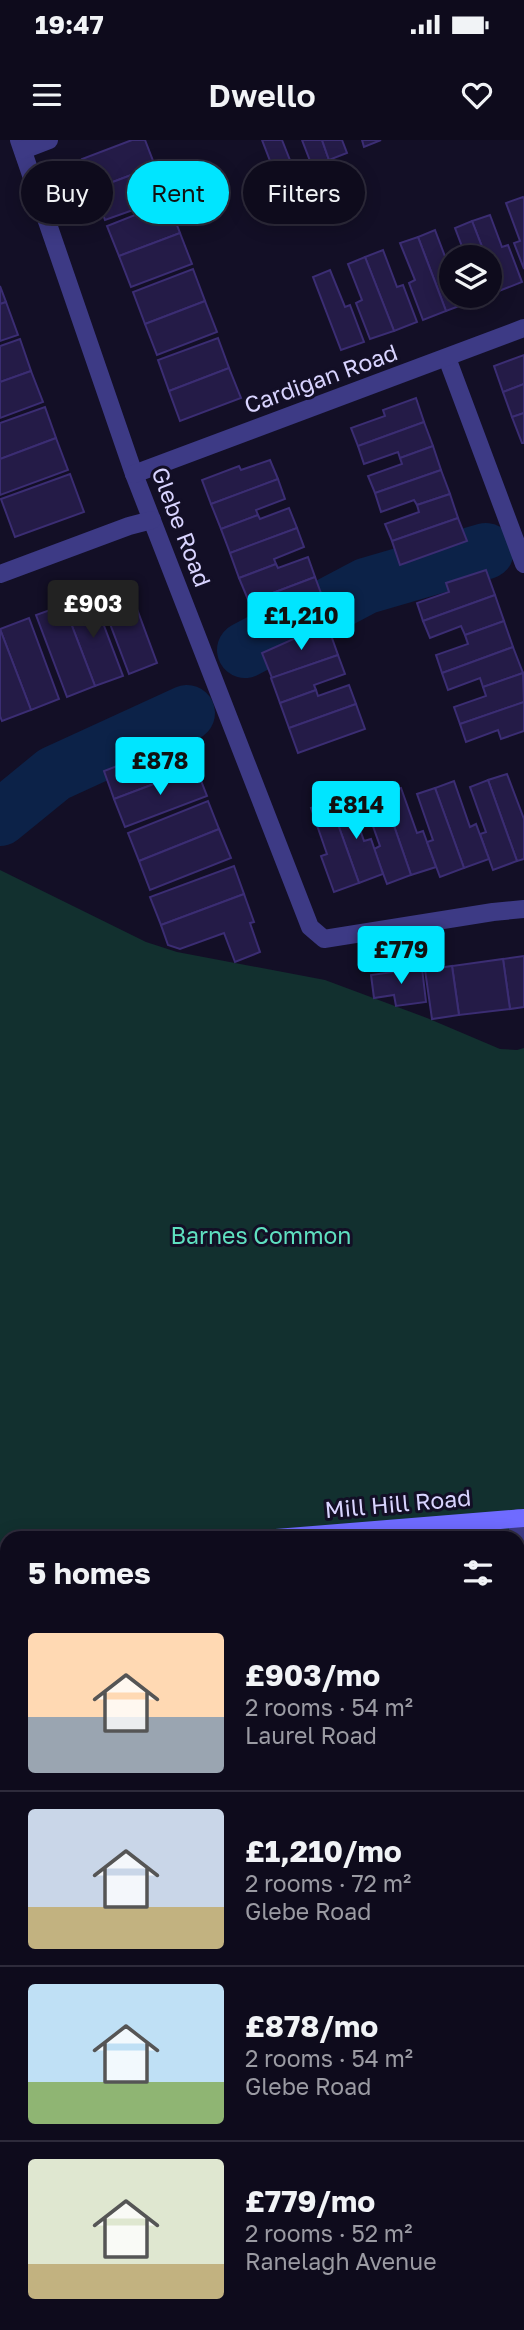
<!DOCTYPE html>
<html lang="en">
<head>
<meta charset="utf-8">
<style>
	:root { --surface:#0e0b1c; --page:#1c1929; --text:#f1f3f6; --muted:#9b9ba3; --line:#2e2b3b; --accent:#00e5ff }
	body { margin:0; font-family:"Golos Text",sans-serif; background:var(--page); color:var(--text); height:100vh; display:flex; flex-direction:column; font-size:26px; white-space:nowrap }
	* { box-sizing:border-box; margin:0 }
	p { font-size:23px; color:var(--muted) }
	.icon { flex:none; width:38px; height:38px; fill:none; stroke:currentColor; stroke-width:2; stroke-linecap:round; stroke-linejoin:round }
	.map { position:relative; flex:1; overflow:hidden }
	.sheet { position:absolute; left:0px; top:1391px; width:525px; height:800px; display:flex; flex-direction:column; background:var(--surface); border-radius:21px 21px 0 0; box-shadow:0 4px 18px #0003,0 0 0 2px var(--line) }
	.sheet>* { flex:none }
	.hud { position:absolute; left:21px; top:21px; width:483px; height:63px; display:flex; gap:14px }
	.fabs { position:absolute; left:439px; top:105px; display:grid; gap:14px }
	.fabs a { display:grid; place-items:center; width:63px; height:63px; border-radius:50%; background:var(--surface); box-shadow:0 4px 18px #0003,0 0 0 2px var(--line); font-size:35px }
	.price { position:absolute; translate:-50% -60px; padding:0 16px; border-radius:7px; background:var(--accent); color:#111; font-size:23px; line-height:46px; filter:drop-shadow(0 2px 4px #0008) }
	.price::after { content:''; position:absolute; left:50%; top:42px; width:21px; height:16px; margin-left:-10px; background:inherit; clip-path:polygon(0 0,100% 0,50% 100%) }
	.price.current { background:#222; color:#fff }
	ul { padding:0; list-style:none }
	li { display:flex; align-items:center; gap:21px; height:175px; padding:0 28px }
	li+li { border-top:2px solid var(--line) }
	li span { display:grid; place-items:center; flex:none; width:196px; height:140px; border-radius:7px; color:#555 }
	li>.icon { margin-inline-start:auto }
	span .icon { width:84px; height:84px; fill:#fffc; stroke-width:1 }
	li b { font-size:30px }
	h2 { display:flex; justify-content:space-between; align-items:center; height:84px; padding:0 28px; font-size:30px }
	.pill { padding:0 24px; border-radius:32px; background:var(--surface); box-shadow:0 4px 18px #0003,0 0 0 2px var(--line); font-size:24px; line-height:63px }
	.pill.current { background:var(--accent); color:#111 }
	.status { display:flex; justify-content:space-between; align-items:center; height:49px; padding:0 35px; background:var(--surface); direction:ltr }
	.status svg { height:19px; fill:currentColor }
	header { display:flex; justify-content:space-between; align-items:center; height:91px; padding:0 28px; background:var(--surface); font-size:32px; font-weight:600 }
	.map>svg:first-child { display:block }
	.green { fill:#12302f; fill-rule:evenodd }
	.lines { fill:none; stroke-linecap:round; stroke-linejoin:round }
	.river { stroke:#0c2248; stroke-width:56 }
	.building { fill:#241b47; stroke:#3b2d73; stroke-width:2 }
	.minor { stroke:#3d3a85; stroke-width:18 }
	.secondary { stroke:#6f6bff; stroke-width:18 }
	.labels { text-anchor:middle; stroke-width:6; stroke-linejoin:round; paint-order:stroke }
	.street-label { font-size:23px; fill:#d9d4ff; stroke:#130f26 }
	.park-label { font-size:23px; fill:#5fe0c0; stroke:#130f26 }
</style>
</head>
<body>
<div class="status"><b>19:47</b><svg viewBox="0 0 49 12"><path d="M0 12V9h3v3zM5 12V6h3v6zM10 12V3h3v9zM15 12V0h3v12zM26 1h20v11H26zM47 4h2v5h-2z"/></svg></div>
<header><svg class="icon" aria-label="menu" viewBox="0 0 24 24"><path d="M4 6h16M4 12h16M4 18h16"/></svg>Dwello<svg class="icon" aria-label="heart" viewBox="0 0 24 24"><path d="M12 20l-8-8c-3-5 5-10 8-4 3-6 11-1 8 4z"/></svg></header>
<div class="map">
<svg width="524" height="2190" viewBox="0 0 524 2190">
	<rect width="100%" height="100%" fill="#130f26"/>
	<!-- green -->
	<path class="green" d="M0 730 146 802 177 812 325 840 427 878 500 909 517 910 524 908V2190H0ZM7 1398H518V2184H7Z"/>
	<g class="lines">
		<!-- river -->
		<g class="river">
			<polyline points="245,510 366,446 486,411"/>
			<polyline points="0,678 54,634 187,573"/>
		</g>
	</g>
	<!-- building -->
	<g class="building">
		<polygon points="132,0 145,0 155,26 94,49 82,19"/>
		<polygon points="262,0 282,0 295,33 277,39"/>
		<polygon points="302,0 322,0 329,20 312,26"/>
		<polygon points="322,0 342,0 347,13 329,20"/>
		<polygon points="362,0 381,0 364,7"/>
		<polygon points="155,26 167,58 105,80 94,49"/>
		<polygon points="523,57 524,59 524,129 514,103 520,101 506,63"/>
		<polygon points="168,62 180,93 119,116 107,86"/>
		<polygon points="490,75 502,107 508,105 522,142 499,151 490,128 490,117 486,117 472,81"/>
		<polygon points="472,81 486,117 466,117 455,88"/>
		<polygon points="435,90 449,127 452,126 452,156 467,156 470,162 446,171 418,97"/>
		<polygon points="180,93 192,124 131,147 119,116"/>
		<polygon points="418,97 446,171 423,180 409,143 415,140 400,103"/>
		<polygon points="383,110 397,147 403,145 417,182 394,191 365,117"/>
		<polygon points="365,117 394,191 370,199 356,163 362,160 348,124"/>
		<polygon points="490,128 499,151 490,154"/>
		<polygon points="193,129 205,161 145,184 133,152"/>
		<polygon points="330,130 345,167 350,165 364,202 341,210 313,137"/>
		<polygon points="0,146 6,162 0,164"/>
		<polygon points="205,161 217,192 157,215 145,184"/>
		<polygon points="6,162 18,195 0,201 0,164"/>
		<polygon points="218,198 229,228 169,251 158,220"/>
		<polygon points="20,199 31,231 0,242 0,206"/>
		<polygon points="524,215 524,244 503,252 494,226"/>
		<polygon points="229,228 241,258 180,281 169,251"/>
		<polygon points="31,231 43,262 0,278 0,242"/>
		<polygon points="524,244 524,273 512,277 503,252"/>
		<polygon points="416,258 424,282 358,306 351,288 385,276 383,270"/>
		<polygon points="45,267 56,298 0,319 0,283"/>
		<polygon points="524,273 524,303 522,303 512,277"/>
		<polygon points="424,282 433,306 400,318 398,312 364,324 358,306"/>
		<polygon points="56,298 68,330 0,355 0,319"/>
		<polygon points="433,306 441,330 375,353 368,336 402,324 400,318"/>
		<polygon points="270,320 278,339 211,364 202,340 239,326 241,330"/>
		<polygon points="441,330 450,354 417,365 414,360 381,372 375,353"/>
		<polygon points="70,334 84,372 15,397 1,359"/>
		<polygon points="278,339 285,359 256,370 258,375 221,389 211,364"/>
		<polygon points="450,354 458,378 392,401 385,384 419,372 417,365"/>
		<polygon points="289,368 297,388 230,413 221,389 258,375 260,379"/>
		<polygon points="458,378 467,401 400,425 392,401"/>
		<polygon points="297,388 304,407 274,419 276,424 239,438 230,413"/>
		<polygon points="308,417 315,437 249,462 239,438 276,424 278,428"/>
		<polygon points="486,430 495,455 423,481 417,463 449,452 446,443"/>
		<polygon points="315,437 322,456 257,487 249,462"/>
		<polygon points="127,442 157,523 129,534 98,452"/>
		<polygon points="92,454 123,536 95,546 64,465"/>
		<polygon points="495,455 504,481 465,495 461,486 430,498 423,481"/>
		<polygon points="64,465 95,546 67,557 36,475"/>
		<polygon points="29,478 59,559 31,570 0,489"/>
		<polygon points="504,481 513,507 442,533 436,515 468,504 465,495"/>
		<polygon points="327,484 338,515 272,538 262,513"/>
		<polygon points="0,489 31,570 2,581 0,576"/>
		<polygon points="513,507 523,533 483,547 480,538 448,550 442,533"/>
		<polygon points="338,515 345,534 314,545 316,550 280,563 271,538"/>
		<polygon points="523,533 524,562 460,584 454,567 486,556 483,547"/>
		<polygon points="349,545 356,564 289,588 280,563 316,550 318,556"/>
		<polygon points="524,562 524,591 501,599 498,590 466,602 460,584"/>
		<polygon points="356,564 365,589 298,613 289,588"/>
		<polygon points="185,600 196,628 114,659 104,631"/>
		<polygon points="196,628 207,656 125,687 114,659"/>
		<polygon points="507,634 524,679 524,719 517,721 488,640"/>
		<polygon points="488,640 517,721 493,730 480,694 486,692 470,647"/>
		<polygon points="454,641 470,687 476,684 489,719 464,728 435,648"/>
		<polygon points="401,648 417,693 423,691 436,727 411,735 383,654"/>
		<polygon points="435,648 464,728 440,737 427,702 433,700 417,654"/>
		<polygon points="383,654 411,735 387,744 374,709 380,706 364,661"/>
		<polygon points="348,655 364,701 371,699 383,734 359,743 330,662"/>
		<polygon points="208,661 219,689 139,721 128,693"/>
		<polygon points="330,662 359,743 334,752 321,716 327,714 311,668"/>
		<polygon points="219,689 231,718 150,750 139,721"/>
		<polygon points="234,726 244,754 161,785 150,757"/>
		<polygon points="244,754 254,782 250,783 260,812 235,822 224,793 180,809 168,805 161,785"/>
		<polygon points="524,816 524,867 510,869 503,819"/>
		<polygon points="503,819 510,869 459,875 452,826"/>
		<polygon points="452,826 459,875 432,879 425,830"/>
		<polygon points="422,828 426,862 396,866 394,855 374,858 371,835"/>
	</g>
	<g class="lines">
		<!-- minor -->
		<g class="minor">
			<polyline points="19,0 134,334 310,787 324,799 493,772 524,769"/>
			<polyline points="23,10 49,0"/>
			<polyline points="447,218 524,424"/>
			<polyline points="134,334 524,188"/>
			<polyline points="0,434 129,386 152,380"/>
			<polyline points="518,1378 518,1398"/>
			<polyline points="518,1433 520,1782 524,1790"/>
		</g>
		<!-- secondary -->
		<g class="secondary">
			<polyline points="276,1398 524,1378"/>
			<polyline points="0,1421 7,1421"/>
		</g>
	</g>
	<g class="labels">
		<!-- street labels -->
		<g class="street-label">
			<text transform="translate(321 239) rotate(-20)" y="8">Cardigan Road</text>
			<text transform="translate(181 387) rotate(69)" y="8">Glebe Road</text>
			<text transform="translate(398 1364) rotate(-5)" y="8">Mill Hill Road</text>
		</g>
		<!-- park labels -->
		<g class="park-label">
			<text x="261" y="1104">Barnes Common</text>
		</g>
	</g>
</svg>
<div class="fabs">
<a><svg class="icon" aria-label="layers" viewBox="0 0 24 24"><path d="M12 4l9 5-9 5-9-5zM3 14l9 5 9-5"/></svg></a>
</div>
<b class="price current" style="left:93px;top:500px">£903</b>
<b class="price" style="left:301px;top:512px">£1,210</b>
<b class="price" style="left:160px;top:657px">£878</b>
<b class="price" style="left:356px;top:701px">£814</b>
<b class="price" style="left:401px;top:846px">£779</b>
<div class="hud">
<a class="pill">Buy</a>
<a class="pill current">Rent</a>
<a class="pill">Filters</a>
</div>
<section class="sheet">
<h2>5 homes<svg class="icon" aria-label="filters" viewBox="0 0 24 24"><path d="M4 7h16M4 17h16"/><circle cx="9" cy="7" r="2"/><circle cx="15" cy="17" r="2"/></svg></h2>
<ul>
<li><span style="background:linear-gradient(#ffd9b3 60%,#9aa5b1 0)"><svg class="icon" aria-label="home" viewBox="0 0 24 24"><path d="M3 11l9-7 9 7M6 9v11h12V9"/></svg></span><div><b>£903/mo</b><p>2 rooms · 54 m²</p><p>Laurel Road</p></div></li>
<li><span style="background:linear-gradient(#c9d6e8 70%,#c2b280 0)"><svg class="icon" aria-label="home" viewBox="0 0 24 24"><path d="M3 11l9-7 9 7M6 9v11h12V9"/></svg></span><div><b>£1,210/mo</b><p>2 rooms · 72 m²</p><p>Glebe Road</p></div></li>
<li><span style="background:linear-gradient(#bfe0f5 70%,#8fb573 0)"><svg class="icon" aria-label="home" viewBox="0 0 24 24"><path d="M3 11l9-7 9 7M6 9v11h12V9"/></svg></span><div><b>£878/mo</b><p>2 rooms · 54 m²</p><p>Glebe Road</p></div></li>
<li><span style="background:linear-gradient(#dfe7d0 75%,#c2b280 0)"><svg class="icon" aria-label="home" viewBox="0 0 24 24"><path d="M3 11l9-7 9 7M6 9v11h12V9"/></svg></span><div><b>£779/mo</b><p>2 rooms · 52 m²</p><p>Ranelagh Avenue</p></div></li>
</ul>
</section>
</div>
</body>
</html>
